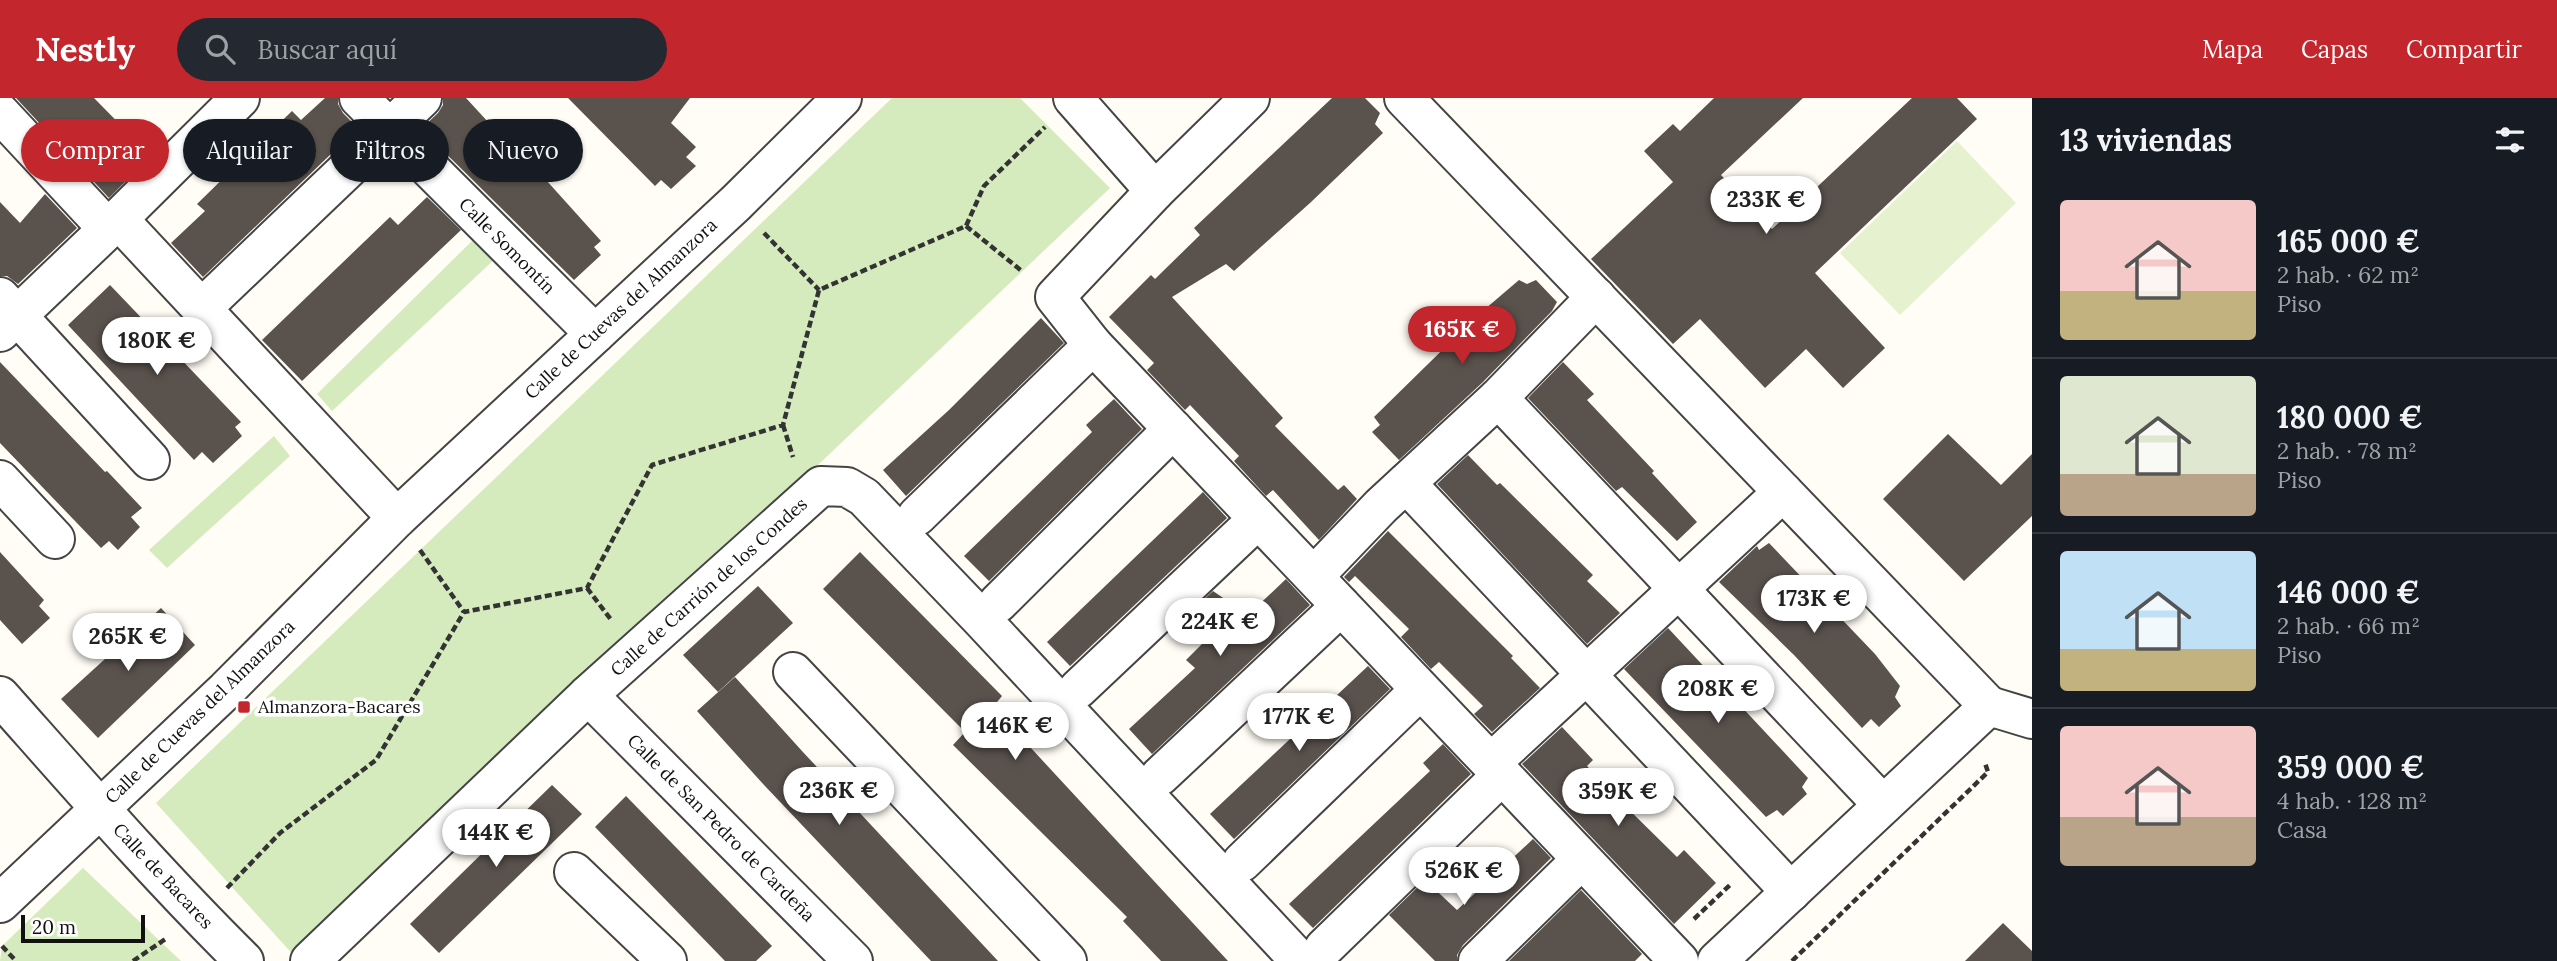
<!DOCTYPE html>
<html lang="es">
<head>
<meta charset="utf-8">
<style>
	:root { --surface:#171b24; --page:#242831; --text:#f1f3f6; --muted:#9ea1a6; --line:#363941; --accent:#c4262e }
	body { margin:0; font-family:Lora,serif; background:var(--page); color:var(--text); height:100vh; display:flex; flex-direction:column; font-size:26px; white-space:nowrap }
	* { box-sizing:border-box; margin:0 }
	p { font-size:23px; color:var(--muted) }
	.icon { flex:none; width:38px; height:38px; fill:none; stroke:currentColor; stroke-width:2; stroke-linecap:round; stroke-linejoin:round }
	.map { position:relative; flex:1; overflow:hidden }
	.side { display:flex; flex-direction:column; background:var(--surface); width:525px }
	.side>* { flex:none }
	.guide { position:absolute; left:21px; top:21px; width:665px; height:63px; display:flex; gap:14px }
	.scale { position:absolute; left:21px; bottom:18px; width:124px; box-sizing:border-box; padding-left:7px; border:4px solid #111; border-top:0; font-size:19px; line-height:24px; white-space:nowrap; color:#111; -webkit-text-stroke:5px #fff; paint-order:stroke }
	.price { position:absolute; translate:-50% -60px; padding:0 16px; border-radius:24px; background:#fff; color:#222; font-size:23px; line-height:46px; filter:drop-shadow(0 2px 4px #0008) }
	.price::after { content:''; position:absolute; left:50%; top:42px; width:21px; height:16px; margin-left:-10px; background:inherit; clip-path:polygon(0 0,100% 0,50% 100%) }
	.price.selected { background:var(--accent); color:#fff }
	ul { padding:0; list-style:none }
	li { display:flex; align-items:center; gap:21px; height:175px; padding:0 28px }
	li+li { border-top:2px solid var(--line) }
	li span { display:grid; place-items:center; flex:none; width:196px; height:140px; border-radius:7px; color:#555 }
	li>.icon { margin-inline-start:auto }
	span .icon { width:84px; height:84px; fill:#fffc; stroke-width:1 }
	li b { font-size:30px }
	h2 { display:flex; justify-content:space-between; align-items:center; height:84px; padding:0 28px; font-size:30px }
	.tag { padding:0 24px; border-radius:32px; background:var(--surface); box-shadow:0 2px 5px #0004; font-size:24px; line-height:63px }
	.tag.selected { background:var(--accent); color:#fff }
	header { display:flex; align-items:center; gap:42px; box-sizing:border-box; height:98px; padding:0 35px; background:var(--accent); color:#fff }
	header strong { font-size:33px }
	nav { display:flex; gap:38px; margin-inline-start:auto; font-size:24px }
	.search { width:490px; height:63px; background:var(--page); display:flex; align-items:center; gap:18px; box-sizing:border-box; padding:0 24px; border-radius:38px; color:var(--muted); font-size:26px }
	main { display:flex; flex:1; min-height:0 }
	.map>svg:first-child { display:block }
	.green { fill:#d5ebbd }
	.pitch { fill:#e6f2cf }
	.building { fill:#5a524d }
	.lines { fill:none; stroke-linecap:round; stroke-linejoin:round }
	.street-casing { stroke:#444; stroke-width:42 }
	.path { stroke:#333; stroke-width:4.5; stroke-dasharray:7 3.5; stroke-linecap:butt }
	.street { stroke:#fff; stroke-width:38 }
	.poi-dot { fill:#c4262e; stroke:#fff; stroke-width:2.5 }
	.labels { text-anchor:middle; stroke-width:7; stroke-linejoin:round; paint-order:stroke }
	.street-label { font-size:18px; fill:#111; stroke:#fff }
	.poi-label { font-size:18px; fill:#111; stroke:#fff; text-anchor:start }
</style>
</head>
<body>
<header>
<strong>Nestly</strong>
<div class="search"><svg class="icon" aria-label="search" viewBox="0 0 24 24"><circle cx="10" cy="10" r="6"/><path d="M15 15l6 6"/></svg>Buscar aquí</div>
<nav><a>Mapa</a><a>Capas</a><a>Compartir</a></nav>
</header>
<main>
<div class="map">
<svg width="2032" height="863" viewBox="0 0 2032 863">
	<rect width="100%" height="100%" fill="#fffdf5"/>
	<!-- green -->
	<g class="green">
		<polygon points="892,0 1020,0 1110,90 297,861 156,705"/>
		<polygon points="476,139 497,159 332,313 317,296"/>
		<polygon points="274,338 290,358 167,470 149,452"/>
		<polygon points="83,770 181,863 0,863 2,848"/>
	</g>
	<!-- pitch -->
	<polygon class="pitch" points="1957,43 2016,105 1900,217 1840,155"/>
	<!-- building -->
	<g class="building">
		<polygon points="16,0 94,0 151,58 109,100"/>
		<polygon points="325,0 338,0 338,6 343,15 358,30 203,179 171,145 205,113 197,106 292,13 301,22"/>
		<polygon points="443,0 466,0 489,25 492,22 601,143 594,149 601,157 574,182 421,31 438,15 443,7"/>
		<polygon points="568,0 690,0 671,25 696,49 686,59 696,68 671,91 661,82 655,88"/>
		<polygon points="1332,0 1365,0 1380,15 1375,26 1383,35 1310,105 1234,173 1226,166 1172,199 1283,320 1275,328 1338,392 1344,387 1357,401 1319,442 1273,392 1266,398 1234,363 1239,358 1190,307 1185,312 1147,272 1154,265 1109,219 1151,177 1155,181 1200,137 1194,130"/>
		<polygon points="1714,0 1803,0 1721,77 1772,131 1912,0 1957,0 1977,21 1815,175 1885,250 1843,290 1806,251 1765,290 1700,221 1673,246 1591,161 1673,84 1644,53 1673,26 1680,33"/>
		<polygon points="45,96 77,130 18,186 7,178 0,178 0,104 20,125"/>
		<polygon points="427,99 461,132 302,283 262,242 390,119 398,127"/>
		<polygon points="1519,182 1527,186 1536,182 1557,204 1552,213 1483,284 1399,362 1372,334 1380,327 1374,319 1478,217"/>
		<polygon points="110,187 241,324 235,329 242,338 213,365 202,354 194,362 68,227"/>
		<polygon points="1041,220 1064,245 906,398 883,372 949,312"/>
		<polygon points="0,264 105,374 107,373 142,410 131,419 140,429 118,452 109,443 101,450 0,345"/>
		<polygon points="1563,264 1594,296 1587,302 1654,373 1652,375 1697,424 1677,443 1622,389 1616,393 1528,300"/>
		<polygon points="1114,301 1142,331 989,483 964,458 1092,334 1086,327"/>
		<polygon points="1948,336 2001,387 2032,356 2032,418 1964,483 1883,401"/>
		<polygon points="1468,357 1497,387 1500,385 1593,477 1587,483 1620,515 1587,546 1437,386"/>
		<polygon points="1203,394 1227,420 1070,568 1047,544"/>
		<polygon points="1388,433 1513,558 1511,560 1540,590 1492,634 1474,616 1483,608 1439,564 1431,571 1401,539 1409,531 1355,478 1349,484 1344,479"/>
		<polygon points="1769,445 1875,556 1900,588 1895,599 1901,608 1879,629 1871,621 1862,630 1794,557 1719,484 1757,448 1759,452"/>
		<polygon points="0,454 44,502 39,508 50,520 22,546 0,522"/>
		<polygon points="860,454 1002,598 993,609 1228,863 1161,863 1123,823 1127,819 953,647 965,634 823,491"/>
		<polygon points="1286,481 1310,507 1152,656 1129,631 1195,570 1186,562 1217,531 1196,509 1213,493 1248,517"/>
		<polygon points="758,488 793,525 718,594 683,557"/>
		<polygon points="161,510 195,547 98,640 61,601"/>
		<polygon points="1668,530 1808,680 1802,689 1807,696 1783,718 1777,712 1766,719 1624,571"/>
		<polygon points="1368,568 1390,591 1234,741 1210,716"/>
		<polygon points="735,579 802,653 998,863 931,863 764,687 697,613"/>
		<polygon points="1562,629 1593,662 1587,668 1614,697 1677,759 1684,752 1716,785 1674,826 1522,666"/>
		<polygon points="1443,646 1471,676 1313,830 1289,806 1430,673 1423,665"/>
		<polygon points="552,687 582,716 439,855 410,826"/>
		<polygon points="626,698 772,848 756,863 725,863 595,729"/>
		<polygon points="1533,741 1551,760 1463,847 1457,857 1457,863 1435,863 1389,817 1425,782 1457,812"/>
		<polygon points="1581,792 1642,856 1635,863 1509,863"/>
		<polygon points="2003,825 2032,853 2032,863 1965,863"/>
	</g>
	<g class="lines">
		<!-- street casing -->
		<g class="street-casing">
			<g id="street">
				<polyline points="359,0 595,236"/>
				<polyline points="1073,0 1155,93"/>
				<polyline points="1250,0 1155,93 1055,199 1093,247 1679,863"/>
				<polyline points="1404,0 1989,608"/>
				<polyline points="0,15 108,131"/>
				<polyline points="118,121 397,420"/>
				<polyline points="0,199 150,362"/>
				<polyline points="202,210 422,0"/>
				<polyline points="0,234 108,131 240,0"/>
				<polyline points="1498,300 1883,707"/>
				<polyline points="0,382 55,441"/>
				<polyline points="1406,385 1791,794"/>
				<polyline points="917,418 1093,247"/>
				<polyline points="1314,478 1381,408 1498,300 1596,199"/>
				<polyline points="998,505 1173,331"/>
				<polyline points="793,574 1067,863"/>
				<polyline points="1078,591 1258,421"/>
				<polyline points="588,597 853,863"/>
				<path d="M0 598C80 688 158 778 244 863"/>
				<polyline points="1989,608 2032,621"/>
				<polyline points="1491,665 1783,394"/>
				<polyline points="1160,678 1341,508"/>
				<polyline points="1242,764 1419,593"/>
				<polyline points="574,774 667,863"/>
				<polyline points="0,805 226,592 397,420 736,105 842,0"/>
				<polyline points="1324,850 1502,677"/>
				<polyline points="310,863 588,597 821,388 847,389 864,399 981,521 1300,863"/>
				<polyline points="1478,863 1581,762"/>
				<polyline points="1717,863 1989,608"/>
			</g>
		</g>
		<!-- path -->
		<g class="path">
			<polyline points="966,128 1023,174"/>
			<polyline points="764,135 819,192"/>
			<polyline points="783,327 793,359"/>
			<polyline points="420,452 464,514"/>
			<polyline points="587,490 612,523"/>
			<polyline points="227,790 280,735 376,662 464,514 587,490 652,367 783,327 819,192 966,128 984,88 1045,29"/>
			<polyline points="1694,821 1731,786"/>
			<polyline points="2,848 16,863"/>
			<polyline points="133,863 167,840"/>
			<polyline points="1792,863 1988,674 1985,665"/>
		</g>
		<!-- street -->
		<use href="#street" class="street"/>
	</g>
	<!-- markers -->
	<rect class="poi-dot" x="237" y="602" width="14" height="14" rx="3.5"/>
	<g class="labels">
		<!-- street labels -->
		<g class="street-label">
			<text transform="translate(507 148) rotate(45)" y="6">Calle Somontín</text>
			<text transform="translate(621 211) rotate(-43)" y="6">Calle de Cuevas del Almanzora</text>
			<text transform="translate(709 489) rotate(-42)" y="6">Calle de Carrión de los Condes</text>
			<text transform="translate(200 614) rotate(-44)" y="6">Calle de Cuevas del Almanzora</text>
			<text transform="translate(721 730) rotate(45)" y="6">Calle de San Pedro de Cardeña</text>
			<text transform="translate(163 778) rotate(47)" y="6">Calle de Bacares</text>
		</g>
		<!-- poi labels -->
		<g class="poi-label">
			<text x="258" y="615">Almanzora-Bacares</text>
		</g>
	</g>
</svg>
<div class="scale">20 m</div>
<b class="price" style="left:1766px;top:138px">233K €</b>
<b class="price selected" style="left:1462px;top:268px">165K €</b>
<b class="price" style="left:157px;top:279px">180K €</b>
<b class="price" style="left:1814px;top:537px">173K €</b>
<b class="price" style="left:1220px;top:560px">224K €</b>
<b class="price" style="left:128px;top:575px">265K €</b>
<b class="price" style="left:1718px;top:627px">208K €</b>
<b class="price" style="left:1299px;top:655px">177K €</b>
<b class="price" style="left:1015px;top:664px">146K €</b>
<b class="price" style="left:839px;top:729px">236K €</b>
<b class="price" style="left:1618px;top:730px">359K €</b>
<b class="price" style="left:496px;top:771px">144K €</b>
<b class="price" style="left:1464px;top:809px">526K €</b>
<div class="guide">
<a class="tag selected">Comprar</a>
<a class="tag">Alquilar</a>
<a class="tag">Filtros</a>
<a class="tag">Nuevo</a>
</div>
</div>
<section class="side">
<h2>13 viviendas<svg class="icon" aria-label="filters" viewBox="0 0 24 24"><path d="M4 7h16M4 17h16"/><circle cx="9" cy="7" r="2"/><circle cx="15" cy="17" r="2"/></svg></h2>
<ul>
<li><span style="background:linear-gradient(#f6c9c9 65%,#c2b280 0)"><svg class="icon" aria-label="home" viewBox="0 0 24 24"><path d="M3 11l9-7 9 7M6 9v11h12V9"/></svg></span><div><b>165 000 €</b><p>2 hab. · 62 m²</p><p>Piso</p></div></li>
<li><span style="background:linear-gradient(#dfe7d0 70%,#b9a48a 0)"><svg class="icon" aria-label="home" viewBox="0 0 24 24"><path d="M3 11l9-7 9 7M6 9v11h12V9"/></svg></span><div><b>180 000 €</b><p>2 hab. · 78 m²</p><p>Piso</p></div></li>
<li><span style="background:linear-gradient(#bfe0f5 70%,#c2b280 0)"><svg class="icon" aria-label="home" viewBox="0 0 24 24"><path d="M3 11l9-7 9 7M6 9v11h12V9"/></svg></span><div><b>146 000 €</b><p>2 hab. · 66 m²</p><p>Piso</p></div></li>
<li><span style="background:linear-gradient(#f6c9c9 65%,#b9a48a 0)"><svg class="icon" aria-label="home" viewBox="0 0 24 24"><path d="M3 11l9-7 9 7M6 9v11h12V9"/></svg></span><div><b>359 000 €</b><p>4 hab. · 128 m²</p><p>Casa</p></div></li>
</ul>
</section>
</main>
</body>
</html>
